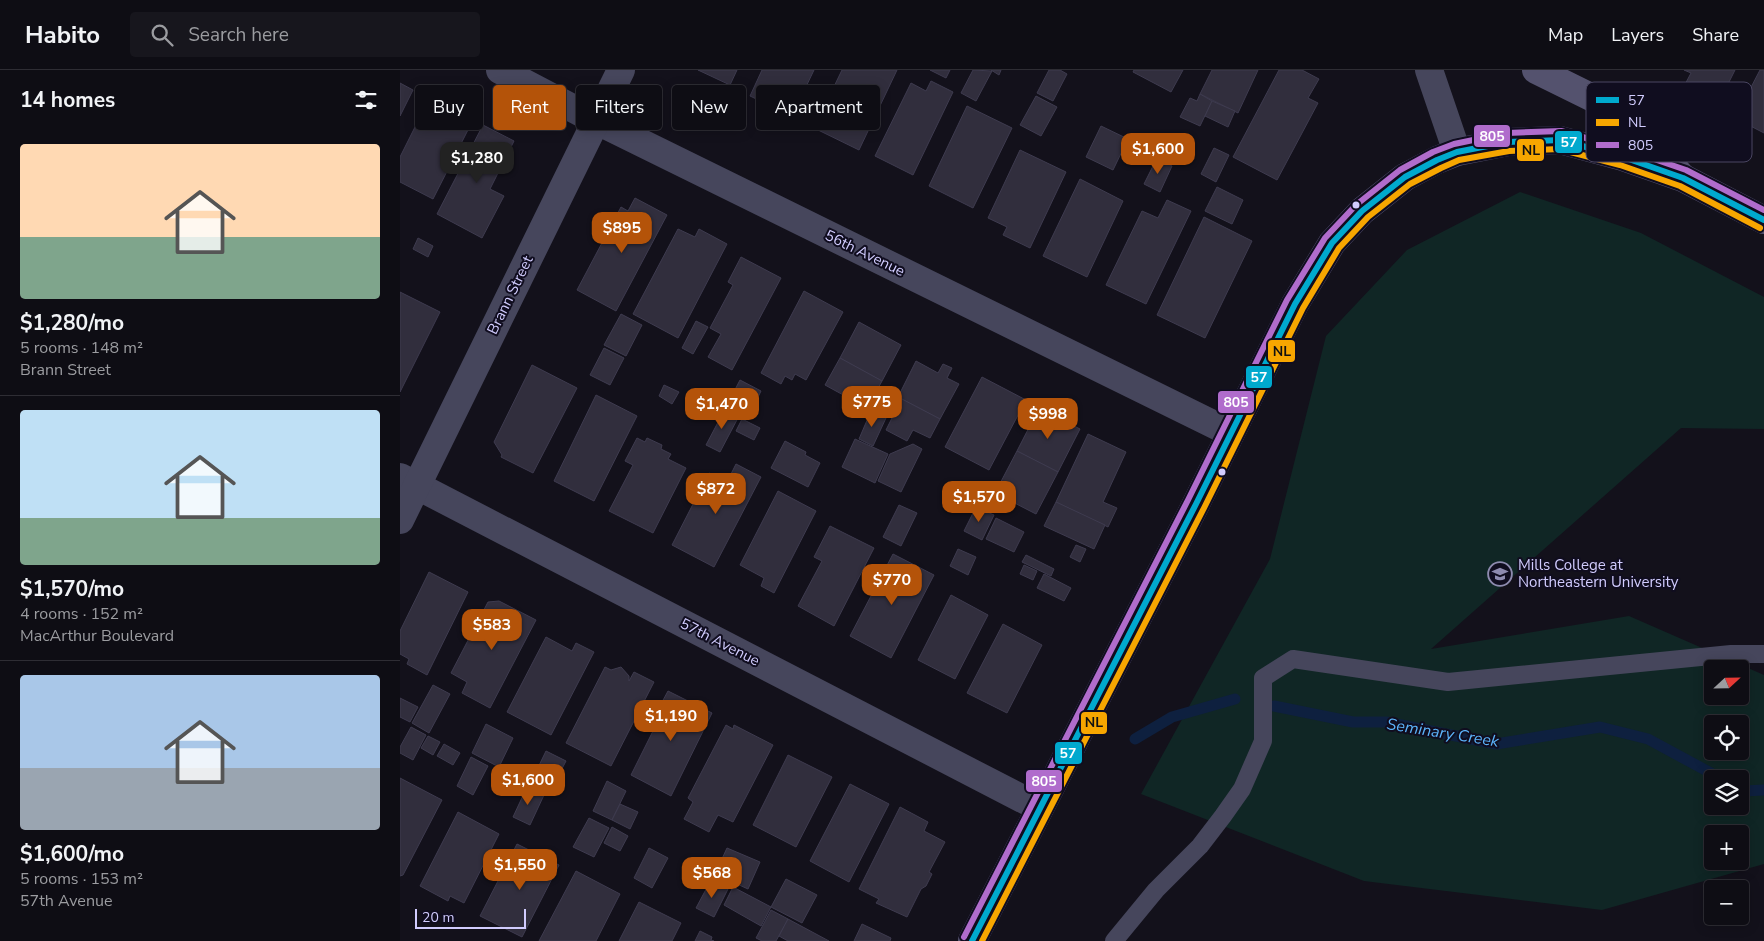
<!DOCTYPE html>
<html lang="en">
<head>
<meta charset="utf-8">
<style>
	:root { --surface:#0e0d14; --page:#17161d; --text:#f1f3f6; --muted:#9b9ca0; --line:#2e2d34; --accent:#b45309 }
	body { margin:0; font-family:"Nunito Sans",sans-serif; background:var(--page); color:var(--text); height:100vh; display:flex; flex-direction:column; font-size:19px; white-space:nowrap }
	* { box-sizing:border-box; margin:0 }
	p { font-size:16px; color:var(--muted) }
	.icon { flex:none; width:28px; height:28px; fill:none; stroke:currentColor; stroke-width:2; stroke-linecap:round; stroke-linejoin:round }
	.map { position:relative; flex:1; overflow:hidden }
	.side { display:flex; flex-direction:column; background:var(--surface); width:400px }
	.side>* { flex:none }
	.banner { position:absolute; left:15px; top:15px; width:475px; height:45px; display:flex; gap:10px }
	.needle { width:32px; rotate:68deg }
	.controls { position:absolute; left:1304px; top:590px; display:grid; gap:10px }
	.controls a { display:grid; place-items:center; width:45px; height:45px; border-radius:5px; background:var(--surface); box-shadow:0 2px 12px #0003,0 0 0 1px var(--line); font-size:25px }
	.scale { position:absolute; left:15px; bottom:12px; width:111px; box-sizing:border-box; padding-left:5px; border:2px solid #d1ccfe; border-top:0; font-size:14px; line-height:18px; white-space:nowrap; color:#d1ccfe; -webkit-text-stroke:4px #100d1f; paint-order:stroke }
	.price { position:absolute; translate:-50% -42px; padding:0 11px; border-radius:10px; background:var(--accent); color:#fff; font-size:16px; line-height:32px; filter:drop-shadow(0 1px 2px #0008) }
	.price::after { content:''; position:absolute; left:50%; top:30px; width:15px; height:11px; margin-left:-8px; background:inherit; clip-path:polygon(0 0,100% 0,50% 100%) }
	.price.active { background:#222; color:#fff }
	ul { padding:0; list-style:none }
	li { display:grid; align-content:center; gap:10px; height:265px; padding:0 20px }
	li+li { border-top:1px solid var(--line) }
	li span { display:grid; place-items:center; height:155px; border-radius:5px; color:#555 }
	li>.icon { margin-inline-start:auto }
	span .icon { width:90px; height:90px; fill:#fffc; stroke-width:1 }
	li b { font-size:21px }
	h2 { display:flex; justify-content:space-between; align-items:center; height:60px; padding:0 20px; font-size:21px }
	.tag { padding:0 18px; border-radius:5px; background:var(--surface); box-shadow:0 2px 12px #0003,0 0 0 1px var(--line); font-size:18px; line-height:45px }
	.tag.active { background:var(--accent); color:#fff }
	header { display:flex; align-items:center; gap:30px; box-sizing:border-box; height:70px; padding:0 25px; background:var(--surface); border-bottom:1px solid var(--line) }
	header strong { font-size:24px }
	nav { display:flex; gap:28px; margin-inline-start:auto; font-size:18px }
	.search { width:350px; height:45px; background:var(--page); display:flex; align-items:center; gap:12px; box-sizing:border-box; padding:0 18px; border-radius:5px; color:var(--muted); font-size:19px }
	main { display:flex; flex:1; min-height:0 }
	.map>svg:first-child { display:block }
	.green { fill:#102625; fill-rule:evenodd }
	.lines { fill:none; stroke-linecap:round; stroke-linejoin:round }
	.stream { stroke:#0e203f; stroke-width:11 }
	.building { fill:#312e3d; stroke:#3e3b4f }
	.service { stroke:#46465c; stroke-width:18 }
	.minor { stroke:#46465c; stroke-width:28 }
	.secondary { stroke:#54526e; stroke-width:28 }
	.bus-1-casing { stroke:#100d1f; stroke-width:10 }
	.bus-2-casing { stroke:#100d1f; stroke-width:10 }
	.bus-3-casing { stroke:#100d1f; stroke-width:10 }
	.bus-1 { stroke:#00a9ce; stroke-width:6 }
	.bus-2 { stroke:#f7a600; stroke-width:6 }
	.bus-3 { stroke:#b06ccc; stroke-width:6 }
	.bus-dot { fill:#d1ccfe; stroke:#100d1f; stroke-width:2 }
	.labels { text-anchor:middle; stroke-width:4; stroke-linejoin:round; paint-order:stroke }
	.street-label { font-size:15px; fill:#d1ccfe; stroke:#100d1f }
	.poi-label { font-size:15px; fill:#d1ccfe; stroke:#100d1f; text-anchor:start }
	.water-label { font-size:16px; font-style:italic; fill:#5cb4fb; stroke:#100d1f }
	.key { fill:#100d1f; stroke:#4a4662; stroke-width:1 }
	.key-label { font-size:14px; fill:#d1ccfe }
	.line-badge { stroke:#100d1f; stroke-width:2 }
	.badge-label { font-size:14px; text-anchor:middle; font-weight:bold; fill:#fff }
	.pale-badge-label { font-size:14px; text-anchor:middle; font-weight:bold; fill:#111 }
</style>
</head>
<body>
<header>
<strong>Habito</strong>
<div class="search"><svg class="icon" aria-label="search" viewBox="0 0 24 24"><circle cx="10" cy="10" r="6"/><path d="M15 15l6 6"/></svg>Search here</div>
<nav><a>Map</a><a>Layers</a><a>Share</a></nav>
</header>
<main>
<section class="side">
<h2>14 homes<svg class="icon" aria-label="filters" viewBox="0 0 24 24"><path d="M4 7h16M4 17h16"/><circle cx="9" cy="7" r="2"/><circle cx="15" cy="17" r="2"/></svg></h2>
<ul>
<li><span style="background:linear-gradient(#ffd9b3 60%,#7fa58c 0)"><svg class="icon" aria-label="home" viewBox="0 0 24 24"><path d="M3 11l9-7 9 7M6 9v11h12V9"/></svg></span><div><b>$1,280/mo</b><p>5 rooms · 148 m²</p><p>Brann Street</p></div></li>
<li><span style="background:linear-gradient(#bfe0f5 70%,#7fa58c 0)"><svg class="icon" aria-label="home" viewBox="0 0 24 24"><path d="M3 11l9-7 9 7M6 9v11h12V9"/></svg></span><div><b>$1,570/mo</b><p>4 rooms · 152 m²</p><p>MacArthur Boulevard</p></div></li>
<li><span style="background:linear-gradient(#a9c7e8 60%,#9aa5b1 0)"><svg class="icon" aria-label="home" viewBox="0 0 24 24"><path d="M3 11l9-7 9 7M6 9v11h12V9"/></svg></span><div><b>$1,600/mo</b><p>5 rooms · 153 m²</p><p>57th Avenue</p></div></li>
</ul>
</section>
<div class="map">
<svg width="1364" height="871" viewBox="0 0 1364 871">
	<rect width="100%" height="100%" fill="#13111b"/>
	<!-- green -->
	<path class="green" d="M1120 122 1241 163 1364 227V359L1281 358 1031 579 1229 546 1364 605V794L1202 840 964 811 741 724 870 489 926 266 1007 180ZM1312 599H1340V626H1312ZM1312 654H1340V681H1312ZM1312 709H1340V736H1312ZM1312 764H1340V791H1312Z"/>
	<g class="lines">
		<!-- stream -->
		<g class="stream">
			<polyline points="874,636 953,652 986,652 1096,674 1200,657 1248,669 1322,709"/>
			<polyline points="735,669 772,647 835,629"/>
			<polyline points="1340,719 1344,721 1364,720"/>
		</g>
	</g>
	<!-- building -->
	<g class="building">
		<polygon points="298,0 337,0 330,15"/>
		<polygon points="362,0 414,0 392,46 350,26"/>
		<polygon points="442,0 497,0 459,80 414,58"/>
		<polygon points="530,0 550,0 546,8"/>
		<polygon points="573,0 592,1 576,31 561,23"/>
		<polygon points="591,0 601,0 599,5"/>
		<polygon points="649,0 660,0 667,4 653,31 637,23"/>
		<polygon points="734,0 783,0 771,22 733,2"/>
		<polygon points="812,0 858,0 838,43 800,24"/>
		<polygon points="879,0 902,0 919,9 908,28 918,33 877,110 833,87"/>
		<polygon points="1284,0 1335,0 1325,20 1314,15 1304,34 1281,22 1291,3"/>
		<polygon points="1360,0 1364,0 1364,63 1335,48"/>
		<polygon points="531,11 553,22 513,105 475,86 511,13 526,21"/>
		<polygon points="0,13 13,20 0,46"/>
		<polygon points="800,24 812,31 800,56 780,47 790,28 797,31"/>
		<polygon points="636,26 657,37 641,66 620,55"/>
		<polygon points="30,27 73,50 33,129 0,112 0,87"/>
		<polygon points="812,31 835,41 828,57 805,46"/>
		<polygon points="567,36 612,58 573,138 529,116"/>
		<polygon points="83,55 114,71 90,119 104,126 82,168 37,144"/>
		<polygon points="701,56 728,69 713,100 686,87"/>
		<polygon points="814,78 829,85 816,112 801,104"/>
		<polygon points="620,80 666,102 630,178 603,165 607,157 588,148"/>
		<polygon points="757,88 772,96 760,122 744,114"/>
		<polygon points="680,109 723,131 687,207 643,186"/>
		<polygon points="817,117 843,130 832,154 805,141"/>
		<polygon points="235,128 267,145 216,241 177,220 221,137 228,141"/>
		<polygon points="767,130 791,141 746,234 706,215 742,141 758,148"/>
		<polygon points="804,147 852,171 805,268 757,245"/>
		<polygon points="278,159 295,167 299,159 327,174 278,268 233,244"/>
		<polygon points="18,168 33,176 28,187 13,179"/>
		<polygon points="341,187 381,208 332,300 308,287 321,264 310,258 333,215 328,212"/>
		<polygon points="404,221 443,242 406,310 395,304 392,310 385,306 381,314 361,303"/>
		<polygon points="0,222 40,242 0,322"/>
		<polygon points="221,244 242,255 226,286 204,275"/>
		<polygon points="296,251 308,257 293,284 282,278"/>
		<polygon points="459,252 501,275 482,311 440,288"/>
		<polygon points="204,278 224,288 210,315 190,305"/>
		<polygon points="440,288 482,311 467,338 425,315"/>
		<polygon points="516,291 538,303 543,294 552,298 547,308 559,314 540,349 498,327"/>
		<polygon points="132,295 177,318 133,403 101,387 102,385 94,372"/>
		<polygon points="582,307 626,330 589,400 545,377"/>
		<polygon points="340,310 361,321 349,346 340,341 339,344 326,337"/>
		<polygon points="264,315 279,322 272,334 259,326"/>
		<polygon points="196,325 237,346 194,431 154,411"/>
		<polygon points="498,327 540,349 530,368 513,360 507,371 486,360 492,348 487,346"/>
		<polygon points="639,338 680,359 658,402 617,381"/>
		<polygon points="325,339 339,346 320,382 306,375"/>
		<polygon points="471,341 486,348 473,376 459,369"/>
		<polygon points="342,349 360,358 354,370 336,361"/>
		<polygon points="688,364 726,382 703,432 717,438 708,457 656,432"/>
		<polygon points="237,368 245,372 247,368 262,375 261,379 271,384 268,389 286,398 253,463 209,441 233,395 225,391"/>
		<polygon points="455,369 488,384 475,413 442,397"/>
		<polygon points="385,371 406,382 405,385 420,393 408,417 371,398"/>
		<polygon points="513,374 522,379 501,422 478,411 490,384"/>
		<polygon points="617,381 658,402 636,444 595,423"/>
		<polygon points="336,394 361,407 314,497 272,475 309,403 327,412"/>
		<polygon points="378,421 416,441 374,523 361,516 364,508 340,495"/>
		<polygon points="656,432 705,455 694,479 644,456"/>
		<polygon points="499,435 517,443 501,476 483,467"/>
		<polygon points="576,437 594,445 582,470 564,461"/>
		<polygon points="596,448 624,462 614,482 586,469"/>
		<polygon points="430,456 474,478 434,556 398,536 422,491 414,487"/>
		<polygon points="676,475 686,479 680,492 670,487"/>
		<polygon points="558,479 576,487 568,505 550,496"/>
		<polygon points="493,484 534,505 491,588 450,566"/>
		<polygon points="626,485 654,499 651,506 622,492"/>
		<polygon points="624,495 637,501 633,510 620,504"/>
		<polygon points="29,502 68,522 27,605 7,594 9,589 0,584 0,561"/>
		<polygon points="644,504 671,518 664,531 637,518"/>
		<polygon points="551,525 588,545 555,609 518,590"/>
		<polygon points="99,531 136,550 90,638 62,623 67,612 51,603 88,532"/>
		<polygon points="603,554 642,575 607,643 567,623"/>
		<polygon points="146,567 172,581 176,573 194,582 151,665 107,642"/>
		<polygon points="205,597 211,600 221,597 229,606 229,611 234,602 254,612 211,696 166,673"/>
		<polygon points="33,615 50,624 29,663 12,653"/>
		<polygon points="268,621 312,643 271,726 231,705 254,659 246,655 258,631 261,634"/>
		<polygon points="0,628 18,637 10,652 0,647"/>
		<polygon points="86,654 113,668 99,697 72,683"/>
		<polygon points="326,655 333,659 334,655 373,675 333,752 318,745 309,762 284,749 293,732 288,728"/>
		<polygon points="11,657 26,665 13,690 0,683 0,677"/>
		<polygon points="28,666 40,672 33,685 21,678"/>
		<polygon points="44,674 60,683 53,695 37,686"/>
		<polygon points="146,681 166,691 152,718 133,708"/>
		<polygon points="388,685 432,707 396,777 353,755"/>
		<polygon points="71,687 88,696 73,725 57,716"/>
		<polygon points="0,708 42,730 3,805 0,806"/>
		<polygon points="207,711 226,721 212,750 193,741"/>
		<polygon points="450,714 489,734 449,812 410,791"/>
		<polygon points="127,717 144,725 130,755 113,747"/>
		<polygon points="220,734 238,742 230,759 212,750"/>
		<polygon points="500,737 528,752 524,761 545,772 529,802 532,804 526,816 521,819 507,847 476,833 479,829 459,819"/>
		<polygon points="58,742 99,764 64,833 50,826 48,831 20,816"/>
		<polygon points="189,748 209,758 194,787 173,777"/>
		<polygon points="212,757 228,766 220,781 204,773"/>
		<polygon points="117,774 159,795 122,867 80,846"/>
		<polygon points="249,778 268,788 252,818 234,808"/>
		<polygon points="327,778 360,792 348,819 315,804"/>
		<polygon points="176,801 220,824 196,871 139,871"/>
		<polygon points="386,809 417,825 402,853 371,837"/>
		<polygon points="311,810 328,819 314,847 296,838"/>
		<polygon points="333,817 371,837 361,856 324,835"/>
		<polygon points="239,832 281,853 272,871 219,871"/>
		<polygon points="371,840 388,849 376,871 362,871 356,868"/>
		<polygon points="388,849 429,871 388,871 379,866"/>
		<polygon points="462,854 491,868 490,871 454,871"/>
		<polygon points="300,861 312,867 311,870 314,871 295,871"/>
	</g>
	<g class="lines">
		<!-- service -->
		<polyline class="service" points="714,871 756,820 800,776 823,746 842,719 863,671 863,608 893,589 1048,612 1331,584 1364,584"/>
		<!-- minor -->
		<g class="minor">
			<polyline points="100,0 195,50 831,363"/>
			<polyline points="1029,0 1057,82"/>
			<polyline points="0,407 640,738"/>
			<polyline points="0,450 221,0"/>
		</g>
		<!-- secondary -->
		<g class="secondary">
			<polyline points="1136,0 1203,33 1246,67 1282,107"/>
			<polyline points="572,871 796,434 895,234 932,173 962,141 1005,107 1037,90 1057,82 1108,72 1160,70 1223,87 1283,108 1364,150"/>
		</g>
		<!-- bus-1 casing -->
		<g class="bus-1-casing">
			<polyline id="bus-1" points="572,871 796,434 895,234 932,173 962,141 1005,107 1037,90 1057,82 1108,72 1160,70 1223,87 1283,108 1364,150"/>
		</g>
		<!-- bus-2 casing -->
		<g class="bus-2-casing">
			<polyline id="bus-2" points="582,871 804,438 903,238 939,178 968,147 1010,114 1041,98 1059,90 1109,81 1159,79 1220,95 1280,116 1360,158"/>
		</g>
		<!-- bus-3 casing -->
		<g class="bus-3-casing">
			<polyline id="bus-3" points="564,867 788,430 887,230 925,168 956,135 1000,100 1033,82 1054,74 1107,63 1161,61 1225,79 1286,100 1364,140"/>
		</g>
		<!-- bus-1 -->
		<use href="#bus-1" class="bus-1"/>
		<!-- bus-2 -->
		<use href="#bus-2" class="bus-2"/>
		<!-- bus-3 -->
		<use href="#bus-3" class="bus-3"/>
	</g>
	<!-- icons -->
	<defs>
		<g id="university-ring" transform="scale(1.25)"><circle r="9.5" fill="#100d1f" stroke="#8e8baf" stroke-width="1.5"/><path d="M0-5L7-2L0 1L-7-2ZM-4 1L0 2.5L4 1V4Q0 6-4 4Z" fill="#8e8baf"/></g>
	</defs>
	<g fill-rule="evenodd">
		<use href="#university-ring" x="1100" y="504"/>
	</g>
	<!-- markers -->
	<g class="bus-dot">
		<circle cx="956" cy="135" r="4.5"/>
		<circle cx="822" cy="402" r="4.5"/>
	</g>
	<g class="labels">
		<!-- street labels -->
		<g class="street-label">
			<text transform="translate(465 183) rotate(26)" y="5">56th Avenue</text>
			<text transform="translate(110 225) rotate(-64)" y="5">Brann Street</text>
			<text transform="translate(320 572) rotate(27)" y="5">57th Avenue</text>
		</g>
		<!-- poi labels -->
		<g class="poi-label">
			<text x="1118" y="500">Mills College at<tspan x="1118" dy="17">Northeastern University</tspan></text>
		</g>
		<!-- water labels -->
		<g class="water-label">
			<text transform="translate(1043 662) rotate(9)" y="6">Seminary Creek</text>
		</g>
	</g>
	<!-- legend -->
	<rect x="1186" y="12" width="166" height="80" rx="8" class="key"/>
	<rect x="1196" y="27" width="23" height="6" fill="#00a9ce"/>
	<rect x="1196" y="49" width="23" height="7" fill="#f7a600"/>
	<rect x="1196" y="72" width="23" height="6" fill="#b06ccc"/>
	<g class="key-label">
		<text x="1228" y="35">57</text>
		<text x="1228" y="57">NL</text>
		<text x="1228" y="80">805</text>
	</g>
	<g class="line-badge">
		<rect x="1073" y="54" width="38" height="24" rx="5" fill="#b06ccc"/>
		<rect x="1154" y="60" width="29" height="24" rx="5" fill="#00a9ce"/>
		<rect x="1116" y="68" width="29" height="24" rx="5" fill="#f7a600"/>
		<rect x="867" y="269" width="29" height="24" rx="5" fill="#f7a600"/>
		<rect x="845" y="295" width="28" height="24" rx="5" fill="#00a9ce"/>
		<rect x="817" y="320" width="38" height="24" rx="5" fill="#b06ccc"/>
		<rect x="680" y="641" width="28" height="24" rx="5" fill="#f7a600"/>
		<rect x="654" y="671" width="29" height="24" rx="5" fill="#00a9ce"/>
		<rect x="625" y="699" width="38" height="24" rx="5" fill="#b06ccc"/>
	</g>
	<g class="badge-label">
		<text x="1092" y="71">805</text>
		<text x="1169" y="77">57</text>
		<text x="859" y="312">57</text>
		<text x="836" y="337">805</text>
		<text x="668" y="688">57</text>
		<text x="644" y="716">805</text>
	</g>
	<g class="pale-badge-label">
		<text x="1131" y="85">NL</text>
		<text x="882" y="286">NL</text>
		<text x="694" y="657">NL</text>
	</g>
</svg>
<div class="controls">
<a><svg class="needle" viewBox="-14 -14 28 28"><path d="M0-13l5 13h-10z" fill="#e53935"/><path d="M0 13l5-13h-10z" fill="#9b9ca0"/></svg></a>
<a><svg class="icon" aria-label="locate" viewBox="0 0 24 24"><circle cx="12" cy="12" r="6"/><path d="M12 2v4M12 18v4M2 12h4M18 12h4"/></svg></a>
<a><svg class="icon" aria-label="layers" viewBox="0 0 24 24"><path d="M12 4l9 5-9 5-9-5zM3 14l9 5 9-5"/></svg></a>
<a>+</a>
<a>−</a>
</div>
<div class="scale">20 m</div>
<b class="price" style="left:758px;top:105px">$1,600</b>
<b class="price active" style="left:77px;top:114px">$1,280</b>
<b class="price" style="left:222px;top:184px">$895</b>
<b class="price" style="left:472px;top:358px">$775</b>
<b class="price" style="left:322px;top:360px">$1,470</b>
<b class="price" style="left:648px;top:370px">$998</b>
<b class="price" style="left:316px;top:445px">$872</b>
<b class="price" style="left:579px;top:453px">$1,570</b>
<b class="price" style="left:492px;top:536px">$770</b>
<b class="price" style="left:92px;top:581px">$583</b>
<b class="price" style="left:271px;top:672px">$1,190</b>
<b class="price" style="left:128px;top:736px">$1,600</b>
<b class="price" style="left:120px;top:821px">$1,550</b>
<b class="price" style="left:312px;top:829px">$568</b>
<div class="banner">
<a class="tag">Buy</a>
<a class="tag active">Rent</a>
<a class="tag">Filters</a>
<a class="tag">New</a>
<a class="tag">Apartment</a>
</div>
</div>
</main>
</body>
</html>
